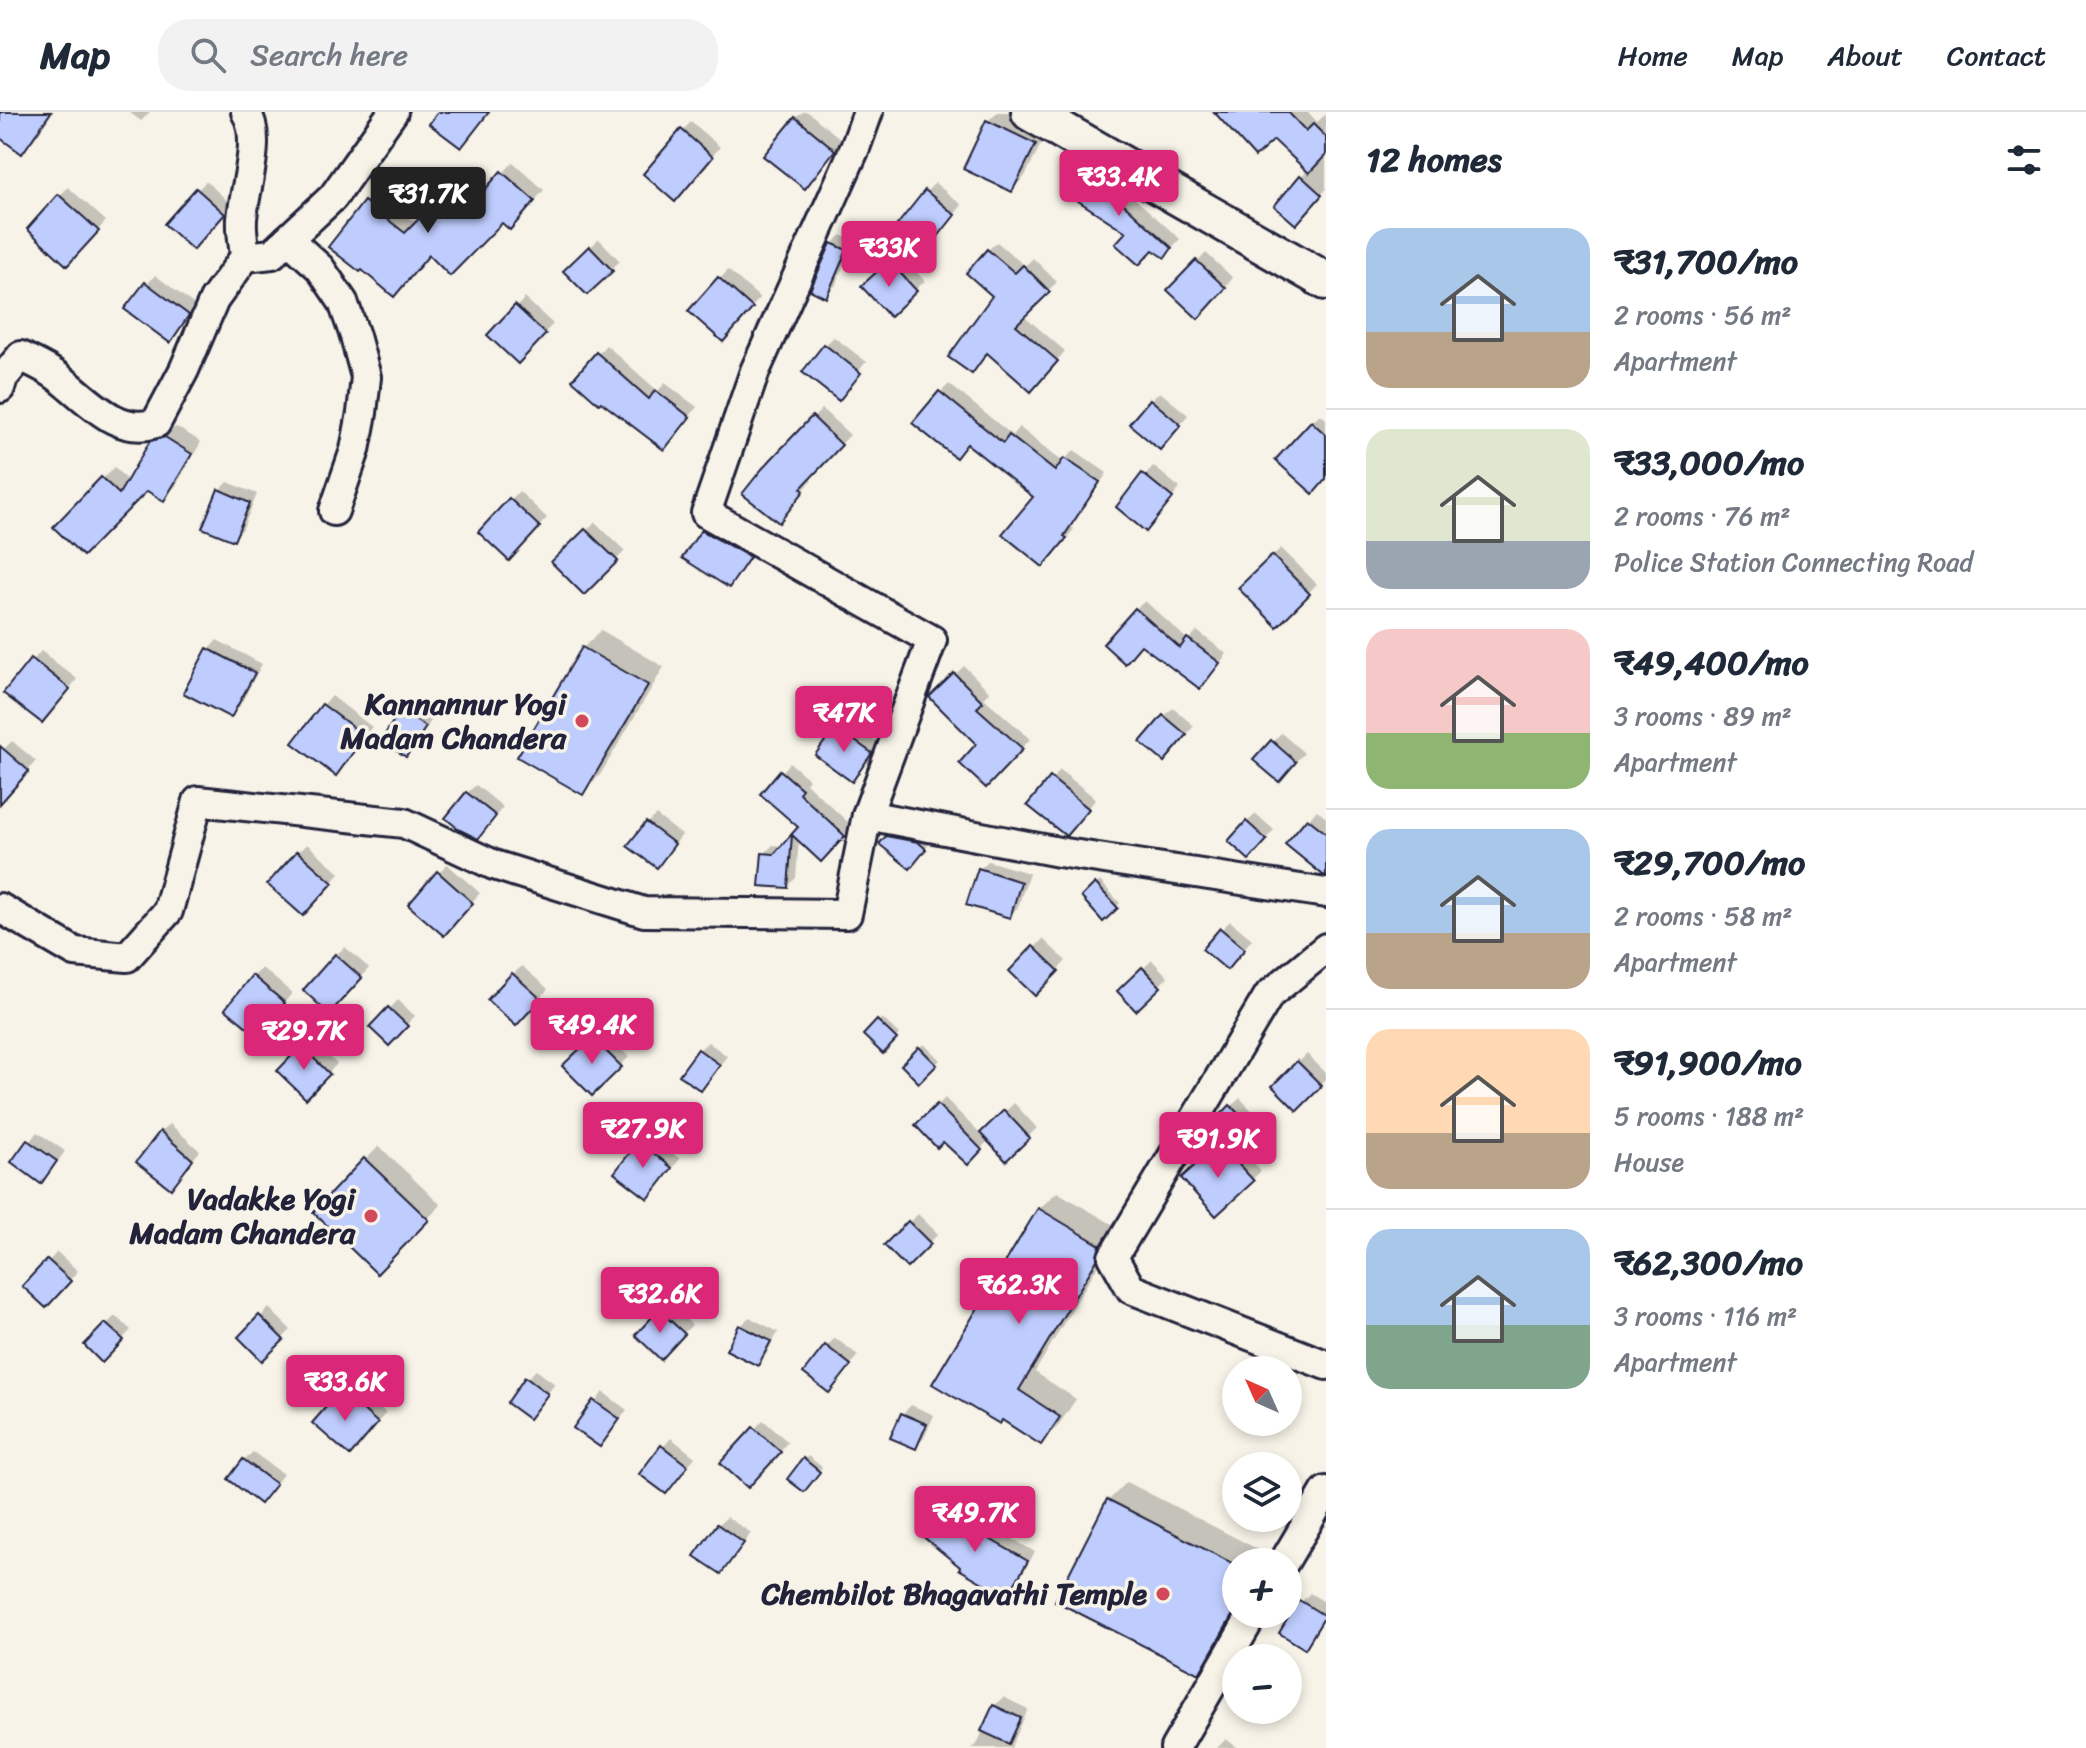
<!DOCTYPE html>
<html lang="en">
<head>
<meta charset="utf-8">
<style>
	:root { --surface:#fff; --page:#f2f2f3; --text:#1f2937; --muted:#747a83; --line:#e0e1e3; --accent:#db2777 }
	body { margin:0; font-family:Sriracha,sans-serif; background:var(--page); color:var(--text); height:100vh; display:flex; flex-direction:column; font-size:30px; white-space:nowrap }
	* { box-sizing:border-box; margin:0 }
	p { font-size:26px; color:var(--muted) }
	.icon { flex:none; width:44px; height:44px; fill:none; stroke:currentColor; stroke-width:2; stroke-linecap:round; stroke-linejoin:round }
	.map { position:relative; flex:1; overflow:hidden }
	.sheet { display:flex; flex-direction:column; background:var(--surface); width:760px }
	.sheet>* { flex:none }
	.needle { width:52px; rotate:315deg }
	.tools { position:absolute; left:1222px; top:1244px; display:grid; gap:16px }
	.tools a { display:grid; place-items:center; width:80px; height:80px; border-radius:50%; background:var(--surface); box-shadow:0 4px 12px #0003; font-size:40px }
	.price { position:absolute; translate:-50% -68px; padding:0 18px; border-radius:8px; background:var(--accent); color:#fff; font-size:26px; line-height:52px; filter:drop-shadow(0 2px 4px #0008) }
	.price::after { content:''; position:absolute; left:50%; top:48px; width:24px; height:18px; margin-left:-12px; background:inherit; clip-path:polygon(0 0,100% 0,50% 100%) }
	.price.on { background:#222; color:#fff }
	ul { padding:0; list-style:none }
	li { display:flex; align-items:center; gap:24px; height:200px; padding:0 40px }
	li+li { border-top:2px solid var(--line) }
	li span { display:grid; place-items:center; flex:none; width:224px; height:160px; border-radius:24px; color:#555 }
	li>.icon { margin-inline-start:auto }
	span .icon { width:96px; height:96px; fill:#fffc; stroke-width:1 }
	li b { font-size:34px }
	h2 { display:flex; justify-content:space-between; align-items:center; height:96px; padding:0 40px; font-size:34px }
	header { display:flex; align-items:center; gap:48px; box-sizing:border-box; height:112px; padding:0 40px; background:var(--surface); border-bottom:2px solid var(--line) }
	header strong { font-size:38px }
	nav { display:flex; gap:44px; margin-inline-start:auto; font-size:28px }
	.search { width:560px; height:72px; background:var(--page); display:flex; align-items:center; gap:20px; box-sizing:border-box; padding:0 28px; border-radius:32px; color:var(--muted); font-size:30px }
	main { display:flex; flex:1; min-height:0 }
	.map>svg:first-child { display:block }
	.shadow { fill:#0003 }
	.building { fill:#bfcdfe; stroke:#22223b; stroke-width:2 }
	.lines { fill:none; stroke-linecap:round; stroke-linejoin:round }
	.minor-casing { stroke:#22223b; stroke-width:34 }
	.major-casing { stroke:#22223b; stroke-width:42 }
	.minor { stroke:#f7f3e8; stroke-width:28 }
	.major { stroke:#f7f3e8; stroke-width:36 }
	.poi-dot { fill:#d1495b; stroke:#f7f3e8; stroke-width:3 }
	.labels { text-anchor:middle; stroke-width:7; stroke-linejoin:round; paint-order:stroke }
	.poi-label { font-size:30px; font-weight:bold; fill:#22223b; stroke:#f7f3e8; text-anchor:end }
</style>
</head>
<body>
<header>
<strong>Map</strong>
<div class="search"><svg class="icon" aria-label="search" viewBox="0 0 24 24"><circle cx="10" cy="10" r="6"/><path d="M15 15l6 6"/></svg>Search here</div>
<nav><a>Home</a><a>Map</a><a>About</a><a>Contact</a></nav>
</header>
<main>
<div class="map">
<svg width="1326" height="1636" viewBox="0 0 1326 1636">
	<rect width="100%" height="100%" fill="#f7f3e8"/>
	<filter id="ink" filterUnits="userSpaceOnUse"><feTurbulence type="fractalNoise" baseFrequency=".0125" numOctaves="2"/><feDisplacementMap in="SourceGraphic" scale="16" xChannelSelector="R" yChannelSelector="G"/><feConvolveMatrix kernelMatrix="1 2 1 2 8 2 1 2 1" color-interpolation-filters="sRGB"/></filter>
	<g filter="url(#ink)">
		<!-- shadow -->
		<g class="shadow">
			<polygon points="0,0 53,0 34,28 22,39 0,24"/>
			<polygon points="129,0 150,0 141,9"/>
			<polygon points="803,0 808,0 843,29 813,66 796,6"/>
			<polygon points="997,0 1010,0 1048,18 1025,64 1012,78 988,9"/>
			<polygon points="1226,0 1308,0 1317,10 1325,3 1326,4 1326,77 1306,100 1276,94 1308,57 1274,25"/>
			<polygon points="691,10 720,35 683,78 682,19"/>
			<polygon points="1097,49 1128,69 1123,76 1180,127 1165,143 1129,119 1089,58"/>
			<polygon points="513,50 544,78 521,105 502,108 430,142 365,91 376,80 417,112 454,74 474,94"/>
			<polygon points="206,69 232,93 202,127 167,112"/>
			<polygon points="935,71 962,93 936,126 926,80"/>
			<polygon points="68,75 106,109 76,143 29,117"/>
			<polygon points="841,123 854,129 835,174 826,183 833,132"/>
			<polygon points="599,127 620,149 587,180 566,159"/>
			<polygon points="997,130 1025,154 1033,146 1057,170 1023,203 1065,239 1040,269 988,240 972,259 995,183 988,138"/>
			<polygon points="1206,141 1233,166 1198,204 1170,178"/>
			<polygon points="899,142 925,169 890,202 864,175"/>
			<polygon points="728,158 760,186 731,218 720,167"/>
			<polygon points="155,163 196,194 178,220 169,229 127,197"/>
			<polygon points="525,186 553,212 518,249 490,223"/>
			<polygon points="834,225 868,251 865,251 843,280 825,233"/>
			<polygon points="606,233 658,279 665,271 697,295 673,327 598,242"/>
			<polygon points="949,272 1012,323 1019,315 1063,350 1074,338 1107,361 1071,414 1074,417 1051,444 1036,385 940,281"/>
			<polygon points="1160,280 1188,303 1168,327 1151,288"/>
			<polygon points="822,297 850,323 808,367 811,369 787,399 764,358"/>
			<polygon points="1320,302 1326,307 1326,366 1312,310"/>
			<polygon points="177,315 201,330 175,375 163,386 147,377 56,415 114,355 129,370 152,331 164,319"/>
			<polygon points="1153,354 1180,376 1155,408 1118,395"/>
			<polygon points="228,370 257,382 242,418 233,427 219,379"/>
			<polygon points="519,379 547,406 509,446 480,420"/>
			<polygon points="595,410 625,439 584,480 554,450"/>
			<polygon points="711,410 757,436 737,465 729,474 703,419"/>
			<polygon points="1281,436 1317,472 1277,513 1240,476"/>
			<polygon points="1145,489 1188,528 1197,519 1227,542 1208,566 1142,531 1136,497"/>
			<polygon points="601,518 664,555 600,663 582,681 583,536"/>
			<polygon points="217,528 262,552 239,595 230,604 209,537"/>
			<polygon points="41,539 77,567 51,600 6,580"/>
			<polygon points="964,554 990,580 984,586 1030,627 995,665 979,632 932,585"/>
			<polygon points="332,584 372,615 336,661 323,593"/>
			<polygon points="411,591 433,606 414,633 406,642 384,628 402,600"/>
			<polygon points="1173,596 1194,614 1172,639 1164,604"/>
			<polygon points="845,607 879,632 860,659 852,667 817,642"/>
			<polygon points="1281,621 1304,641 1287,659 1256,648"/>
			<polygon points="12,629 36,649 0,690 0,641"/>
			<polygon points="790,651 809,667 806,671 852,714 821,747 799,727 796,766 787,774 764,742 773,733 784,734 801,715 763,682"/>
			<polygon points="1060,658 1096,687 1074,713 1030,693"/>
			<polygon points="476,673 503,695 486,716 467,681"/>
			<polygon points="1317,698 1326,706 1326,749 1288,732"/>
			<polygon points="1256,702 1274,718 1257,737 1247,710"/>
			<polygon points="656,703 682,723 665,745 647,711"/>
			<polygon points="897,716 933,727 918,746 888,725"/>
			<polygon points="307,732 340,761 311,793 298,740"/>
			<polygon points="988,749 1029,761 1018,795 1010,804 979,758"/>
			<polygon points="447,752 480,781 452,813 411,793"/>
			<polygon points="1100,769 1120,791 1103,807 1083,785"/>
			<polygon points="1230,809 1252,827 1236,847 1221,818"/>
			<polygon points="1043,827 1066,849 1035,881 1012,859"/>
			<polygon points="345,835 369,856 338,891 336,843"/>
			<polygon points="1152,848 1168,865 1136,896 1120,879"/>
			<polygon points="522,854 548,877 525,903 513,862"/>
			<polygon points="262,856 292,881 267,913 253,865"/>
			<polygon points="398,888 415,904 389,931 372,915"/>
			<polygon points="882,906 899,922 883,939 866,923"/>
			<polygon points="602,918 629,945 592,982 565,954"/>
			<polygon points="311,927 337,952 306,984 280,959"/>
			<polygon points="708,930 727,944 701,977 699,938"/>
			<polygon points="924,932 940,948 919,968 904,953"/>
			<polygon points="1307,942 1326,961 1326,966 1297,996 1275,974"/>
			<polygon points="945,986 981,1023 1014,991 1037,1016 1006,1046 989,1028 968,1050 943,1027 918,1013"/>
			<polygon points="1240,986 1259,1006 1234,1031 1261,1059 1217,1101 1221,1031 1214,1012"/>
			<polygon points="170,1012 200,1039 171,1074 161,1020"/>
			<polygon points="37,1020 65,1039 50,1061 41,1069 14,1050"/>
			<polygon points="649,1022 680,1047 656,1076 641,1031"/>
			<polygon points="379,1034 441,1093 377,1159 316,1100"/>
			<polygon points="1057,1080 1117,1115 1113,1128 1035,1260 1076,1287 1058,1314 1041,1331 1002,1306 1039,1097"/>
			<polygon points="918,1102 938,1122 907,1153 887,1133"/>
			<polygon points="57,1140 78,1159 55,1184 49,1149"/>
			<polygon points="669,1191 692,1213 661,1245 638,1223"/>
			<polygon points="269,1196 291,1218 262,1246 241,1225"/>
			<polygon points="115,1204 131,1218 102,1248 86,1233"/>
			<polygon points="749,1205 778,1220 766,1243 757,1252 741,1214"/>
			<polygon points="835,1226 858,1243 838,1269 826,1235"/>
			<polygon points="536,1258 555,1272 529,1305 527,1267"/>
			<polygon points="351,1271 386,1301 358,1332 343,1280"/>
			<polygon points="603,1280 627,1298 608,1324 576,1315"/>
			<polygon points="911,1293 934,1303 924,1326 915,1335 893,1325 903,1302"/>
			<polygon points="763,1308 788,1330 756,1365 723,1351"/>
			<polygon points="671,1326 695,1345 674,1371 663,1335"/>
			<polygon points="253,1340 283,1362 269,1381 244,1348"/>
			<polygon points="808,1344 822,1355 808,1374 804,1348"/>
			<polygon points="1127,1370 1273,1445 1270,1450 1236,1450 1236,1502 1239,1502 1216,1541 1198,1559 1109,1388"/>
			<polygon points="951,1389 985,1418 989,1413 1035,1440 1015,1474 1007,1482 962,1455 923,1421"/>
			<polygon points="727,1405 751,1421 730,1451 721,1460 718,1413"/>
			<polygon points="1310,1481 1326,1491 1326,1505 1313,1526 1304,1535 1301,1490"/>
			<polygon points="1003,1585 1028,1597 1011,1636 971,1636 977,1632 994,1594"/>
			<polygon points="1226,1627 1238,1636 1217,1636"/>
		</g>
		<!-- building -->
		<g class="building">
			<polygon points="0,0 51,0 22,42 0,26"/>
			<polygon points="438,0 489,0 461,36 429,12"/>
			<polygon points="1214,0 1288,0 1306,19 1313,12 1326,25 1326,43 1309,61 1274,28 1255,45"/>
			<polygon points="795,5 835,38 805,77 763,44"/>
			<polygon points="986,8 1036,32 1012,80 963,57"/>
			<polygon points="681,17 713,45 675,90 643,62"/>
			<polygon points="1087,57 1120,78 1116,85 1172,136 1165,146 1153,138 1139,153 1115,132 1126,120 1069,83"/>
			<polygon points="501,59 535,89 510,118 502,111 450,164 429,143 394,185 362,158 360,160 328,135 364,89 405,121 442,83 463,103"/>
			<polygon points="1300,63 1322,83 1296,113 1274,94"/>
			<polygon points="196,76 225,102 193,138 164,112"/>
			<polygon points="925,78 955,103 928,137 897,113"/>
			<polygon points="58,82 99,119 67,154 27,117"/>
			<polygon points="831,131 847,138 826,186 810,178"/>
			<polygon points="589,134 613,159 587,183 563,159"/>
			<polygon points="987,137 1015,161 1023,153 1050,180 1016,213 1058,249 1031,280 987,241 972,262 948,245 992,184 966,161"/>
			<polygon points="1196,148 1226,176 1198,207 1167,178"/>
			<polygon points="889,149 917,179 890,205 861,174"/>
			<polygon points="718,165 753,196 723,230 688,199"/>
			<polygon points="145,170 189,203 170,231 124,197"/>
			<polygon points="515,193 546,222 518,252 487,223"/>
			<polygon points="824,232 861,261 839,289 802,260"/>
			<polygon points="596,240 649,287 655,278 690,305 664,338 601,290 599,292 572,268"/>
			<polygon points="939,279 1003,331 1009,323 1055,359 1064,346 1100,370 1064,424 1067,426 1043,455 1002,422 1033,385 967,332 956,346 912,311"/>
			<polygon points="1150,287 1181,313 1160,338 1129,312"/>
			<polygon points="812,304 842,333 801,376 804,379 779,411 742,382 762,357"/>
			<polygon points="1311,309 1326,323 1326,367 1313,382 1275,348"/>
			<polygon points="165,325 192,342 164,389 147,379 83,444 53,415 101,365 119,382 150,329"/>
			<polygon points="1142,361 1173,386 1146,420 1116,395"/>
			<polygon points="218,377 250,391 234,429 202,416"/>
			<polygon points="509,386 540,415 509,449 478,420"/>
			<polygon points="585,417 618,449 584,483 551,450"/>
			<polygon points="701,418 750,445 729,476 682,446"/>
			<polygon points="1272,443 1310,482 1277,515 1238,476"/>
			<polygon points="1135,496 1180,536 1187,526 1220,551 1200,577 1141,533 1125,552 1103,532"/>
			<polygon points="582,535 648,573 583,683 517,645"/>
			<polygon points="207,536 255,561 231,606 183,581"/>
			<polygon points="31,546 70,577 42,611 3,581"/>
			<polygon points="954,561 983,590 977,596 1023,637 986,676 959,651 976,632 929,585"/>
			<polygon points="322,592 365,624 336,664 292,631"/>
			<polygon points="400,599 426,615 406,645 381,628"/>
			<polygon points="1163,603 1187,623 1164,650 1140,630"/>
			<polygon points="835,615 872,641 852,670 815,643"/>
			<polygon points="1271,628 1296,650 1279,670 1253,648"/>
			<polygon points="0,634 29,659 0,692"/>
			<polygon points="780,658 802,677 799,681 845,724 821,750 792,723 788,776 759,774 762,741 774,742 798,715 760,682"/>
			<polygon points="1050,665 1089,697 1066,724 1027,693"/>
			<polygon points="466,680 496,704 478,727 460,718 445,706"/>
			<polygon points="1307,706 1326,721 1326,764 1323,763 1285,732"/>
			<polygon points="1246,709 1267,728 1249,748 1228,729"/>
			<polygon points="646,710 675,732 657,756 627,734"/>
			<polygon points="886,724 918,730 926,737 910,757 879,732"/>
			<polygon points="297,739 333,771 303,804 267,772"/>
			<polygon points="978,756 1021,770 1010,806 966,793"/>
			<polygon points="437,759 473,791 444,824 408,793"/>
			<polygon points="1095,771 1118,796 1103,810 1081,785"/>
			<polygon points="1220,816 1245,837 1227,858 1202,837"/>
			<polygon points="1033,834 1059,859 1035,884 1009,859"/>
			<polygon points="335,842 362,866 329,902 303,878"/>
			<polygon points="1142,855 1161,875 1136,899 1117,879"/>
			<polygon points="512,861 541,887 516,914 487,888"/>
			<polygon points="252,863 285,891 258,924 225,897"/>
			<polygon points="388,895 408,914 389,934 369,915"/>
			<polygon points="877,908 897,927 883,942 863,923"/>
			<polygon points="592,925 622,955 592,984 562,954"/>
			<polygon points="301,934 330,962 306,987 277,959"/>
			<polygon points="919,935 937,953 919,971 901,953"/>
			<polygon points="698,937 720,953 701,979 679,963"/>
			<polygon points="1297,949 1322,974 1297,999 1272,974"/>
			<polygon points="937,992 982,1038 968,1053 943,1030 937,1036 915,1013"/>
			<polygon points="1230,993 1252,1016 1228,1040 1207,1020 1213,1011"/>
			<polygon points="1004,998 1030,1026 1006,1049 980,1021"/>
			<polygon points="160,1019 193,1048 171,1077 136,1050"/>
			<polygon points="27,1028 57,1049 41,1072 11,1050"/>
			<polygon points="639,1029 672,1056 648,1087 614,1061"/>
			<polygon points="1219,1031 1254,1069 1216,1104 1181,1066"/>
			<polygon points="364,1046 429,1108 377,1162 313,1100"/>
			<polygon points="1038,1096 1100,1133 1097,1148 1019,1278 1060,1305 1041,1333 1002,1308 1000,1312 932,1272"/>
			<polygon points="908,1109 931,1132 907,1156 884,1133"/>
			<polygon points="47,1147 71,1169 46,1196 22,1174"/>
			<polygon points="659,1198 685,1222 661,1248 635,1223"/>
			<polygon points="259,1203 284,1228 262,1249 238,1225"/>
			<polygon points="105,1211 124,1228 102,1251 84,1233"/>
			<polygon points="739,1213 771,1229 758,1254 726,1238"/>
			<polygon points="825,1233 851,1253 829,1281 803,1261"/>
			<polygon points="525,1265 548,1282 529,1307 507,1291"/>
			<polygon points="341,1278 378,1311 350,1344 312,1311"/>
			<polygon points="593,1288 620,1307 600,1335 573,1316"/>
			<polygon points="901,1301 927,1312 916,1337 890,1326"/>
			<polygon points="753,1315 781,1340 748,1376 720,1351"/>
			<polygon points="661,1333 688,1354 666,1382 639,1362"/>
			<polygon points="803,1346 820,1360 804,1380 787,1367"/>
			<polygon points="243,1347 276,1372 260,1392 228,1367"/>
			<polygon points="1107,1387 1236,1453 1236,1497 1199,1562 1055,1489"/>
			<polygon points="941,1397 976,1426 979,1421 1028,1449 1007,1485 959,1457 960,1455 920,1422"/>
			<polygon points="717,1412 744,1431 721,1462 694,1444"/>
			<polygon points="1299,1488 1325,1504 1305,1537 1279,1521"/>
			<polygon points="993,1593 1021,1606 1009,1632 981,1619"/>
		</g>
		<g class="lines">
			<!-- minor casing -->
			<g class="minor-casing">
				<g id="minor">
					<polyline points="288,127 320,156 343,190 355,224 366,265 362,301 355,338 334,399"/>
					<polyline points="245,145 272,142 333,85 393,0"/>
					<path d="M0 276 3 266 21 244C32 250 44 255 54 262 85 283 115 325 156 311L184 258 214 188 245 145C244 132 241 119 242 107 244 77 263 26 246 0"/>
					<polyline points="867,703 932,528 706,401 755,259 855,36 868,0"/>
					<polyline points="0,796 75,840 127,845 168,799 198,689 404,711 494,753 644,800 847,802 867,703 1059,740 1326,781"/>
					<polyline points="1326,836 1269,883 1113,1145 1131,1177 1326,1253"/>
					<polyline points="1284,1450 1326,1379"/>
					<polyline points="1175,1636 1253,1502"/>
				</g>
			</g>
			<!-- major casing -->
			<g class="major-casing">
				<polyline id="major" points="1030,0 1326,169"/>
			</g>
			<!-- minor -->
			<use href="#minor" class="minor"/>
			<!-- major -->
			<use href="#major" class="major"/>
		</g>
	</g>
	<!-- markers -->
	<g class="poi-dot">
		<circle cx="582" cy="609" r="8"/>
		<circle cx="371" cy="1104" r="8"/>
		<circle cx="1163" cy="1482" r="8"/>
	</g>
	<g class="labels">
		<!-- poi labels -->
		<g class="poi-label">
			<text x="566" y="602">Kannannur Yogi<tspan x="566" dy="34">Madam Chandera</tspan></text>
			<text x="355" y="1097">Vadakke Yogi<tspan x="355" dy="34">Madam Chandera</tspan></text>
			<text x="1147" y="1492">Chembilot Bhagavathi Temple</text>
		</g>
	</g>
</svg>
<div class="tools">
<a><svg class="needle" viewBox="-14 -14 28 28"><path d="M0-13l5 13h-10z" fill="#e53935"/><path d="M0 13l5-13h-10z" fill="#747a83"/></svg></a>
<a><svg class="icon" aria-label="layers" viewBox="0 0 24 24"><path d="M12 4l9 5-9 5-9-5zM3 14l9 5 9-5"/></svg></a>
<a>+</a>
<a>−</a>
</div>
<b class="price" style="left:1119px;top:106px">₹33.4K</b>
<b class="price on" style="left:428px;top:123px">₹31.7K</b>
<b class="price" style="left:889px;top:177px">₹33K</b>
<b class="price" style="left:844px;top:642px">₹47K</b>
<b class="price" style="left:592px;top:954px">₹49.4K</b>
<b class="price" style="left:304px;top:960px">₹29.7K</b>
<b class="price" style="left:643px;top:1058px">₹27.9K</b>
<b class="price" style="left:1218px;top:1068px">₹91.9K</b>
<b class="price" style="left:1019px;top:1214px">₹62.3K</b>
<b class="price" style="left:660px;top:1223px">₹32.6K</b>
<b class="price" style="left:345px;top:1311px">₹33.6K</b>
<b class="price" style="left:975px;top:1442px">₹49.7K</b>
</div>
<section class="sheet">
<h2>12 homes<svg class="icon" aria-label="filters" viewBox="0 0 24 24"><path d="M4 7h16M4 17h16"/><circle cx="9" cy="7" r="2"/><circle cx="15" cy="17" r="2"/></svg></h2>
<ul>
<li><span style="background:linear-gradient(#a9c7e8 65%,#b9a48a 0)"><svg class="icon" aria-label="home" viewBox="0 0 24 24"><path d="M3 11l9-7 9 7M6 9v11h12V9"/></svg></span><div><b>₹31,700/mo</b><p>2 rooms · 56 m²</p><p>Apartment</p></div></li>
<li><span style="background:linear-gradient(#dfe7d0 70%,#9aa5b1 0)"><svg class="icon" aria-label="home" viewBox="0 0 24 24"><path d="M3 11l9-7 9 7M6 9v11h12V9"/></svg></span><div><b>₹33,000/mo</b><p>2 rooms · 76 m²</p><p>Police Station Connecting Road</p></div></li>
<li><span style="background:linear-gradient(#f6c9c9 65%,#8fb573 0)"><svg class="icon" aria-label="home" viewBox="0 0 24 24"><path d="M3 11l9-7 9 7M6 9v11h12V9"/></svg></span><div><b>₹49,400/mo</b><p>3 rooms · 89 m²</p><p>Apartment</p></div></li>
<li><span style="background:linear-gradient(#a9c7e8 65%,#b9a48a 0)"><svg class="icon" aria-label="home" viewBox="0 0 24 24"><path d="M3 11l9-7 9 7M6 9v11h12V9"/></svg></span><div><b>₹29,700/mo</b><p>2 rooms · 58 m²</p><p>Apartment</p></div></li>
<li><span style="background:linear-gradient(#ffd9b3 65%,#b9a48a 0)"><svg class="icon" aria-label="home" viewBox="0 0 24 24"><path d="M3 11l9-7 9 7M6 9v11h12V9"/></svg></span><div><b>₹91,900/mo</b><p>5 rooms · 188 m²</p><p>House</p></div></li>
<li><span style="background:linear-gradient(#a9c7e8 60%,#7fa58c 0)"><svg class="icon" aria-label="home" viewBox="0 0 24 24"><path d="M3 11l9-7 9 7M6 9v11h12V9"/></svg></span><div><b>₹62,300/mo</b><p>3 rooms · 116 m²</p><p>Apartment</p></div></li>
</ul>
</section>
</main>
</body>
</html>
